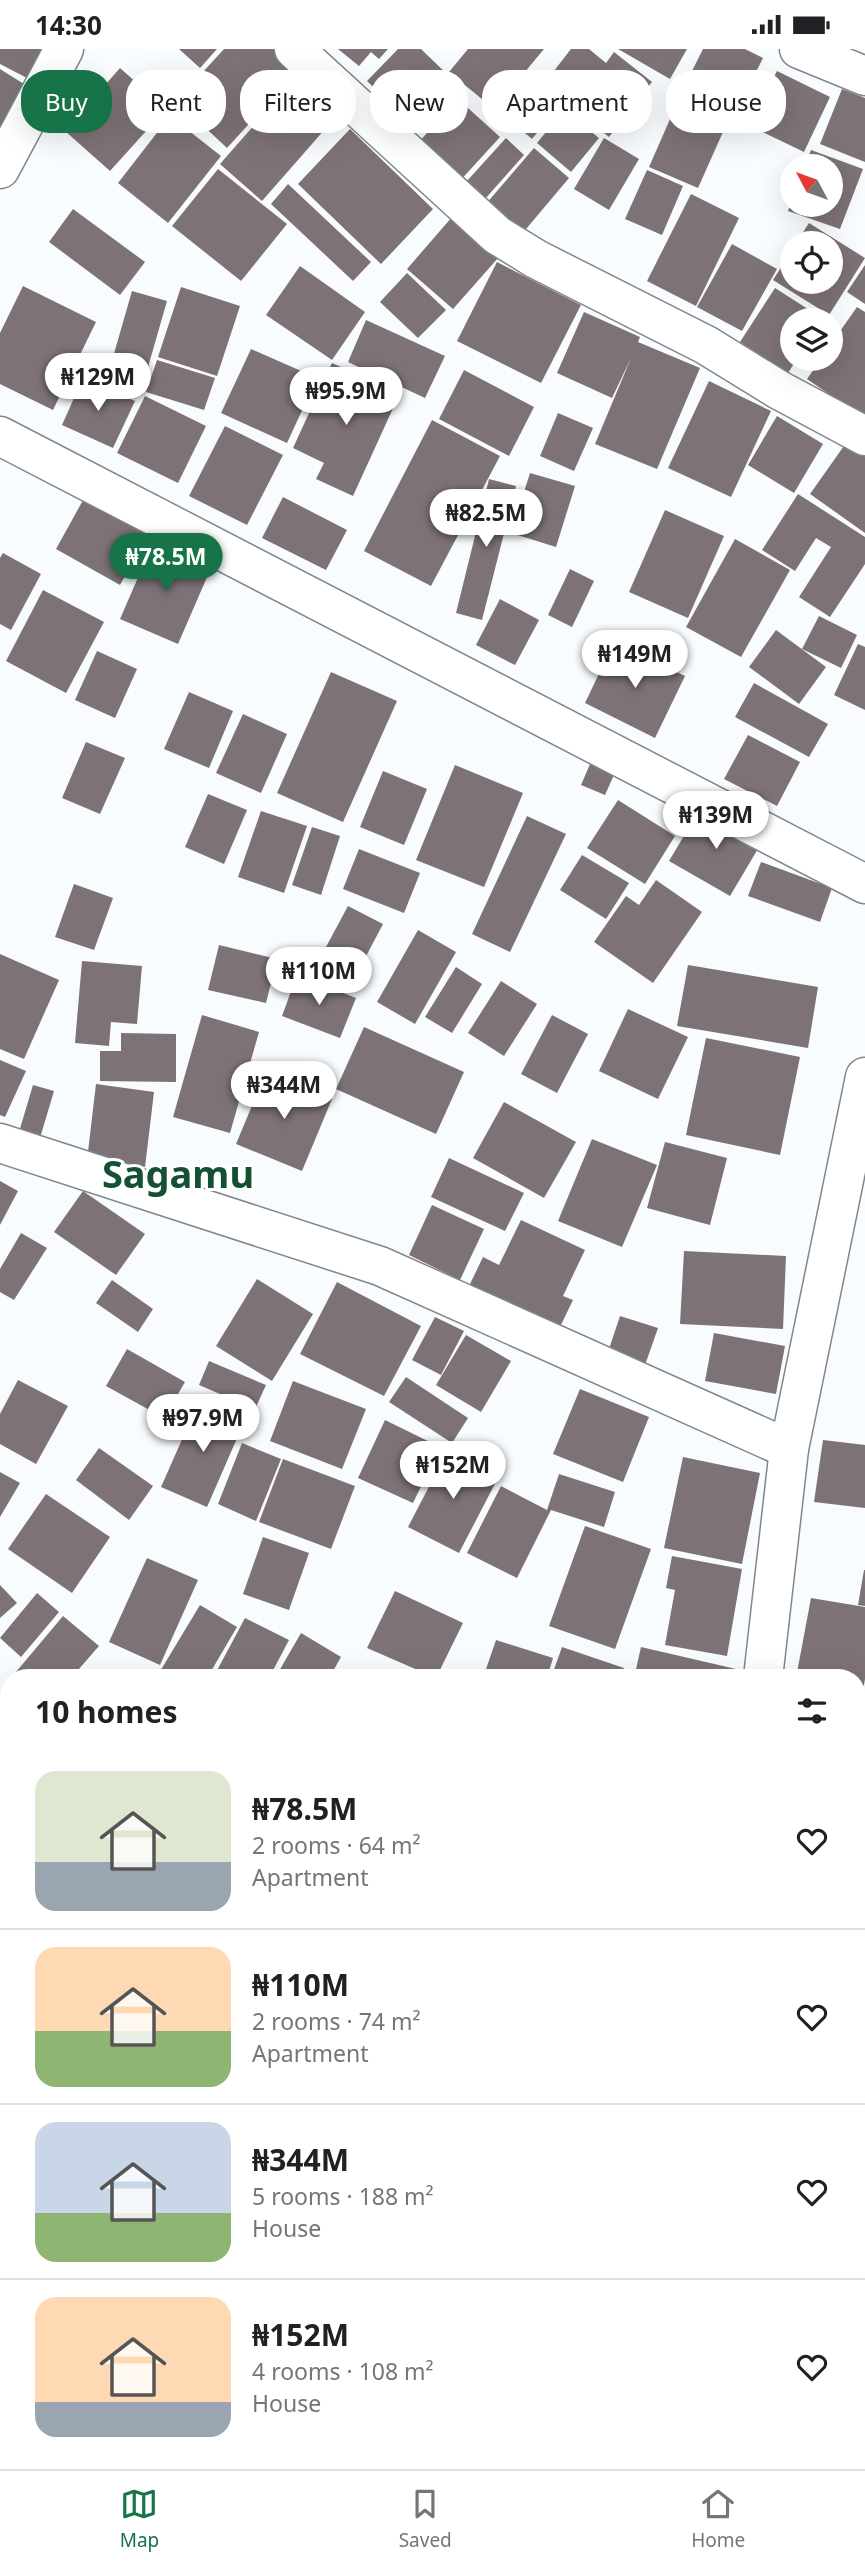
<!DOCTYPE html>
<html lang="en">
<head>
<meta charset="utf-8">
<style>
	:root { --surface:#fff; --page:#f6f6f6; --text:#202124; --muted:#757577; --line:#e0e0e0; --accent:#177348 }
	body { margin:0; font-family:"Noto Sans",sans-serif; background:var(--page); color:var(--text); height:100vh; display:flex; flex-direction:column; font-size:26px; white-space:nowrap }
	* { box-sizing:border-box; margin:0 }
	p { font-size:23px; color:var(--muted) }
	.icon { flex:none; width:38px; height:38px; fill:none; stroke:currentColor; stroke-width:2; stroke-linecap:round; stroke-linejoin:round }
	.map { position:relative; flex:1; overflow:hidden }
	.side { position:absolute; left:0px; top:1620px; width:866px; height:800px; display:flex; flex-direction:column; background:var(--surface); border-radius:28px 28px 0 0; box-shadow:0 7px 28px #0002 }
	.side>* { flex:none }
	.guide { position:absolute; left:21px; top:21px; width:824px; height:63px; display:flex; gap:14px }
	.needle { width:46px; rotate:311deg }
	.controls { position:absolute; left:780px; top:105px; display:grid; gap:14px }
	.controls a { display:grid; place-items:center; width:63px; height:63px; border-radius:50%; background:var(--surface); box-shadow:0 7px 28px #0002; font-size:35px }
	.price { position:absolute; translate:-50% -60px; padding:0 16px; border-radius:24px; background:#fff; color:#222; font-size:23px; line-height:46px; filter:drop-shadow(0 2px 4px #0008) }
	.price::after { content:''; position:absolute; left:50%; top:42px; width:21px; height:16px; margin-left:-10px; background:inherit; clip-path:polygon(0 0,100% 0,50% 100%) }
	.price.current { background:var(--accent); color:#fff }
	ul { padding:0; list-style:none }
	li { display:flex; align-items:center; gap:21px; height:175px; padding:0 35px }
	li+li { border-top:2px solid var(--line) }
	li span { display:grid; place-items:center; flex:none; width:196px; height:140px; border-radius:21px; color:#555 }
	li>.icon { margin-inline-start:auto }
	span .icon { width:84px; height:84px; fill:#fffc; stroke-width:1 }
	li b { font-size:30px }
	h2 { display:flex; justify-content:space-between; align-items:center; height:84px; padding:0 35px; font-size:30px }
	.pill { padding:0 24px; border-radius:28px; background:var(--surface); box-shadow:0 7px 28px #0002; font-size:24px; line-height:63px }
	.pill.current { background:var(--accent); color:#fff }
	.status { display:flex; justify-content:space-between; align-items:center; height:49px; padding:0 35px; background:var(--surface); direction:ltr }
	.status svg { height:19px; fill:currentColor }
	.menu { display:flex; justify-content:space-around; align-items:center; height:98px; border-top:2px solid var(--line); background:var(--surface); font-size:19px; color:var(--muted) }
	.menu a { display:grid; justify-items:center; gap:4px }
	.menu .current { color:var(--accent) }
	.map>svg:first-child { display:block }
	.building { fill:#7d7276 }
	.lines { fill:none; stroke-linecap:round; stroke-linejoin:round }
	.minor-casing { stroke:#7e878e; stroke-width:41 }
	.tertiary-casing { stroke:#7e878e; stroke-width:41 }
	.minor { stroke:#fff; stroke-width:38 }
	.tertiary { stroke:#fff; stroke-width:38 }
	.labels { text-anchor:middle; stroke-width:6; stroke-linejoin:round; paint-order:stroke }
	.town-label { font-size:38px; font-weight:bold; fill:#145133; stroke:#fff }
</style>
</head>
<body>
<div class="status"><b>14:30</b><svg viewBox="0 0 49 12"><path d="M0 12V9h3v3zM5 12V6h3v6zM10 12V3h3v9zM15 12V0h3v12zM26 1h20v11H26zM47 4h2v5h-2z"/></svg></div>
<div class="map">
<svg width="865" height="2420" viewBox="0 0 865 2420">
	<rect width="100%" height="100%" fill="#f8fcff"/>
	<!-- building -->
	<g class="building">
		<polygon points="0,0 47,0 31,31 0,15"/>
		<polygon points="179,0 217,0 200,19"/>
		<polygon points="224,0 282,0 301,18 227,99 196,70 212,53 192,35"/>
		<polygon points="338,0 388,0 379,10 371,3 359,17"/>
		<polygon points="398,0 421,0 451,29 409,72 367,32"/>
		<polygon points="468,0 544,0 494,60 449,23"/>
		<polygon points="571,0 589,0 606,14 614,3 652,33 609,88 543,36"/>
		<polygon points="618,0 687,0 670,30"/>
		<polygon points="703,0 745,0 763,9 732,71 680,46"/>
		<polygon points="120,19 166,60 110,122 65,82"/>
		<polygon points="0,20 32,40 0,92"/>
		<polygon points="777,22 830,48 804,103 750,77"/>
		<polygon points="298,26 340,63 262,152 220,115"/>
		<polygon points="534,34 560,56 532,90 505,67"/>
		<polygon points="842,40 865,49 865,113 820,95"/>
		<polygon points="458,50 500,88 458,134 416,96"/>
		<polygon points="678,52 727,74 698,139 649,118"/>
		<polygon points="564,61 599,89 571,123 537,94"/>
		<polygon points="170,67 221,107 168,174 118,134"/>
		<polygon points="350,80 433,160 381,215 298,135"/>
		<polygon points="506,89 524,106 485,150 466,133"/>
		<polygon points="604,89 639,110 609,161 574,140"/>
		<polygon points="534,99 569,129 521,186 485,156"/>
		<polygon points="811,101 863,120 840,180 788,162 792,150 793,156 831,156 831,117 805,117"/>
		<polygon points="218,120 287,175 241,232 172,177"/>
		<polygon points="647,121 683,137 662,186 625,170"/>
		<polygon points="288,135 371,213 353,232 271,155"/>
		<polygon points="691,145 739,169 696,257 647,232"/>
		<polygon points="73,160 145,213 120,246 49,193"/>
		<polygon points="452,168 498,209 453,260 407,220"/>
		<polygon points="809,174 865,209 829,266 773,231 793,200 793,233 831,233 831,194 796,194"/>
		<polygon points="732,195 777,220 742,282 697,258"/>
		<polygon points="497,213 581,256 541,334 457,292"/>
		<polygon points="865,216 865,255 847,243"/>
		<polygon points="300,217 365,263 332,311 266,266"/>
		<polygon points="407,224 446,261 418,289 380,253"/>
		<polygon points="23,237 96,273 53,361 0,335 0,284"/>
		<polygon points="181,238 240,257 217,327 158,308"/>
		<polygon points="775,239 825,271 793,271 793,310 797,310 788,324 740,293"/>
		<polygon points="132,242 167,252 142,339 107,329"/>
		<polygon points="857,258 865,263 865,370 807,330 821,310 831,310 831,295"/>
		<polygon points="584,263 640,288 638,293 700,319 657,420 595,395 631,309 612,349 557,324"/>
		<polygon points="366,271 445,307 425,349 348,313"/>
		<polygon points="251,300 317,329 287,394 221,364"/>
		<polygon points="157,311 215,329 204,361 146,343"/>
		<polygon points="332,314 400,344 353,447 316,430 324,414 293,399"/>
		<polygon points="464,321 534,358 509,407 439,370"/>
		<polygon points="83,329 135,352 113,399 62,376"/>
		<polygon points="709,332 771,362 731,448 668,419"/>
		<polygon points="145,347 206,377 178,434 117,404"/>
		<polygon points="558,364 593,379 574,422 540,407"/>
		<polygon points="777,367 823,395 794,444 748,416"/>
		<polygon points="432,371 500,407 431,537 364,502"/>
		<polygon points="225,377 283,406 247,476 189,447"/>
		<polygon points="851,387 865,397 865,484 810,445"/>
		<polygon points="530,424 575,437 556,498 511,484"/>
		<polygon points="489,430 516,437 482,571 456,564"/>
		<polygon points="92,435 157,470 120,536 56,500"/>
		<polygon points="798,445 865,488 865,515 830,568 799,548 831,498 816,489 795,522 762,501"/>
		<polygon points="283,448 347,481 326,521 262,489"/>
		<polygon points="665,461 724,487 688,569 629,543"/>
		<polygon points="735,490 790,521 741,608 686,578"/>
		<polygon points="153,494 211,519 178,595 120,570"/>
		<polygon points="3,504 41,525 11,581 0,575 0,509"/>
		<polygon points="570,520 594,532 572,578 548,566"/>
		<polygon points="43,541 104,573 66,644 6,612"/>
		<polygon points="500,550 539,571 515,616 476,596"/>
		<polygon points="819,567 857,586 841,619 802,600"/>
		<polygon points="776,581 826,618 799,655 749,618"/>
		<polygon points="614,593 685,627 655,689 585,654"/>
		<polygon points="858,595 865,598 865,661 834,646"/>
		<polygon points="97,602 137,620 115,669 75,651"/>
		<polygon points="331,623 397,652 343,773 277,744"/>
		<polygon points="754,634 828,675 809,708 735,668"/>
		<polygon points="189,643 233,662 209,719 164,700"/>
		<polygon points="243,665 287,685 261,744 216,724"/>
		<polygon points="748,686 800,713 777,757 724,730"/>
		<polygon points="86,693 125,709 100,765 62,749"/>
		<polygon points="593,708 617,719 605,746 581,736"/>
		<polygon points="455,716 523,744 484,838 416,811"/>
		<polygon points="383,722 427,740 404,796 360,778"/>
		<polygon points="208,745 247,761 224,815 185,798"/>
		<polygon points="618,751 675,787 645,835 587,799"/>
		<polygon points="701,758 762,793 730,847 669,812"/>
		<polygon points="261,762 307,777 284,844 238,828"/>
		<polygon points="527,767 566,785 510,903 472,885"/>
		<polygon points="312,778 340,787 321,846 292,836"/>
		<polygon points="359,800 420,824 404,864 343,840"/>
		<polygon points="582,806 629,834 606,870 560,841"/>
		<polygon points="761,813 832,839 820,873 748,847"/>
		<polygon points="656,831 702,863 653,934 594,893 626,847 639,856"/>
		<polygon points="74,835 113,849 94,901 55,888"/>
		<polygon points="348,857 383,875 354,930 319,911"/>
		<polygon points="418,881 456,903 415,975 377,953"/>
		<polygon points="219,896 277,910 266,954 208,941"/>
		<polygon points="0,905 59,931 24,1010 0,1000"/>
		<polygon points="82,912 142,917 137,975 111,973 109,997 75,994"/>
		<polygon points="688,916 818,938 808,999 677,977"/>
		<polygon points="456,918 482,935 452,984 425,968"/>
		<polygon points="297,926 356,949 340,989 282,967"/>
		<polygon points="501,932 537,955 504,1007 468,984"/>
		<polygon points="628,960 688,988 658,1050 599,1022"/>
		<polygon points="202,966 259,983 230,1084 173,1068"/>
		<polygon points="552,966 588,985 557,1044 521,1025"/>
		<polygon points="364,978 464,1023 436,1085 336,1040"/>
		<polygon points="121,984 176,985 176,1033 100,1032 100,1002 121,1002"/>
		<polygon points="706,989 800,1008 780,1106 686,1086"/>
		<polygon points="0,1011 26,1022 5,1068 0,1066"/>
		<polygon points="266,1023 332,1050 302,1122 236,1095"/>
		<polygon points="96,1035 154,1043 145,1118 87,1111"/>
		<polygon points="33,1036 54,1042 40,1089 19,1083"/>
		<polygon points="504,1053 576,1093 544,1149 473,1109"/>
		<polygon points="592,1090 657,1116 622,1198 558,1172"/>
		<polygon points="665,1093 727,1109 710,1176 647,1159"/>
		<polygon points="449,1109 524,1144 505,1182 431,1148"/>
		<polygon points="0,1132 18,1142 0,1176"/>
		<polygon points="83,1142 145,1185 116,1226 54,1183"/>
		<polygon points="432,1156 484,1180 460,1231 409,1206"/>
		<polygon points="521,1171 585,1201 563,1247 573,1251 559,1280 469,1237 483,1208 499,1216"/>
		<polygon points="21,1184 47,1199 14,1251 0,1243 0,1220"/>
		<polygon points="684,1202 786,1207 783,1280 680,1275"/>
		<polygon points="257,1230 313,1265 272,1332 216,1297"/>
		<polygon points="112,1231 153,1260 138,1283 96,1254"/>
		<polygon points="337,1233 421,1277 384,1347 300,1305"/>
		<polygon points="620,1267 658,1279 645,1316 608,1303"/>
		<polygon points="435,1268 464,1282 441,1326 412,1311"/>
		<polygon points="714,1284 785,1297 776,1345 705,1332"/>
		<polygon points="466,1286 511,1312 481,1363 436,1336"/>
		<polygon points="127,1300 185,1333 164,1369 106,1337"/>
		<polygon points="209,1312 266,1336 255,1360 199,1336"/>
		<polygon points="406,1328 468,1369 452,1394 389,1353"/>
		<polygon points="18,1331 68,1357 36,1415 0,1395 0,1365"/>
		<polygon points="293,1332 366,1360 342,1420 270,1392"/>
		<polygon points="580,1340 649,1368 623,1433 553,1405"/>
		<polygon points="199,1352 245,1371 207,1458 161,1438"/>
		<polygon points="385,1371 440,1398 413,1454 358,1429"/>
		<polygon points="823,1391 865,1396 865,1459 814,1453"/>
		<polygon points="242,1394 281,1410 256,1472 218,1455"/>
		<polygon points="99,1399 153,1437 129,1471 76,1431"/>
		<polygon points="448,1401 499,1427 459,1504 408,1478"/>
		<polygon points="683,1408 760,1424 742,1515 664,1499"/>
		<polygon points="283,1410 355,1437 331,1500 259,1473"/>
		<polygon points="0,1423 20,1434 0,1468"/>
		<polygon points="559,1425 615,1443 604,1478 551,1461 517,1529 467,1504 501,1437 547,1461"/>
		<polygon points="46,1445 110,1488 72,1544 8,1500"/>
		<polygon points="585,1477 651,1500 615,1600 549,1577"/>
		<polygon points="263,1488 309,1504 289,1561 243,1545"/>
		<polygon points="672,1507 742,1520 727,1607 665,1596 675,1541 666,1539"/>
		<polygon points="147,1509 198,1531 160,1616 109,1593"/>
		<polygon points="864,1521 865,1521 865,1557 858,1556"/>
		<polygon points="0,1536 17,1554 0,1569"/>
		<polygon points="395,1542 463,1574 436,1629 367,1599"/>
		<polygon points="37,1544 59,1563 21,1608 0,1589"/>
		<polygon points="811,1549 865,1558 865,1630 860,1657 858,1656 858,1629 796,1629"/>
		<polygon points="200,1556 237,1578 207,1629 156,1629"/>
		<polygon points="63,1567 99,1597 71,1629 24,1629 16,1623"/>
		<polygon points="245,1569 289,1591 269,1629 213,1629"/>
		<polygon points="301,1584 341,1608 329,1629 275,1629"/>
		<polygon points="496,1591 553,1609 547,1629 483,1629"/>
		<polygon points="562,1598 624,1619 620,1629 551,1629"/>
		<polygon points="641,1598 736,1620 734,1629 634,1629"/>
		<polygon points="9,1648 9,1718 0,1712 0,1661"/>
		<polygon points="858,1661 865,1662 865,1725 858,1724"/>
		<polygon points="9,1742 9,1775 0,1783 0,1750"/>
		<polygon points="858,1758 865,1759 865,1824 858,1822"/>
		<polygon points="9,1813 9,1853 0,1845 0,1824"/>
		<polygon points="0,1861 9,1868 9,1886 0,1897"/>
		<polygon points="865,1972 865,2023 858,2021 858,1995"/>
		<polygon points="858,2115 865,2119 865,2198 858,2194"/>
		<polygon points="0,2163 9,2165 9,2227 0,2225"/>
		<polygon points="0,2230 8,2232 1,2261 0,2261"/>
		<polygon points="8,2247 9,2248 9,2288 0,2285 0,2272"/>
		<polygon points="858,2254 865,2256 865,2296 858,2294"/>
		<polygon points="858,2300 865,2302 865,2351 858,2349"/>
		<polygon points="858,2385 865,2386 865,2420 791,2420 751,2413 858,2412"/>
		<polygon points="0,2390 9,2395 9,2412 28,2412 23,2420 0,2420"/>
		<polygon points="245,2412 272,2412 268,2420"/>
		<polygon points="275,2412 346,2412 342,2420 271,2420"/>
		<polygon points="360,2412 364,2412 383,2420 357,2420"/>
		<polygon points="387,2412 425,2412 422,2420 410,2420"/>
		<polygon points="487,2412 565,2412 564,2420 486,2420"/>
		<polygon points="605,2412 656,2412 654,2420 603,2420"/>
		<polygon points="702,2412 753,2418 753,2420 700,2420"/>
	</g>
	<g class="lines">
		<!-- minor casing -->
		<g class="minor-casing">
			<g id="minor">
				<polyline points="294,0 497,186 536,210 706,296 779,341 865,387"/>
				<polyline points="799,0 865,27"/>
				<polyline points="0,387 865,835"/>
				<polyline points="0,1094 380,1217 789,1400"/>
				<polyline points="0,2319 9,2323"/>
				<polyline points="181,2412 197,2420"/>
			</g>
		</g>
		<!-- tertiary casing -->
		<g class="tertiary-casing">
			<g id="tertiary">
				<polyline points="0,120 64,0"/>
				<polyline points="763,1629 789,1400 865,1028"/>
				<polyline points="682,2420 684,2412"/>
			</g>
		</g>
		<!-- minor -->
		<use href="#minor" class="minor"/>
		<!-- tertiary -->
		<use href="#tertiary" class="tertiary"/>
	</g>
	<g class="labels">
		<!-- town labels -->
		<g class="town-label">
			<text x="178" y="1139">Sagamu</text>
		</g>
	</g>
</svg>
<div class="controls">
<a><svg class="needle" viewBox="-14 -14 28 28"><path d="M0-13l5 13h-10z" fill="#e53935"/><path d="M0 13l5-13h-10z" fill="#757577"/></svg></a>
<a><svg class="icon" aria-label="locate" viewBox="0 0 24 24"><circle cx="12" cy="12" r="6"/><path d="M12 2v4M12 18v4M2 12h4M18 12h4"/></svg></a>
<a><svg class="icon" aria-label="layers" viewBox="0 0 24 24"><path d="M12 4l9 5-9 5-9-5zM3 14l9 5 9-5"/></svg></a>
</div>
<b class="price" style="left:98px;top:364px">₦129M</b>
<b class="price" style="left:346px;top:378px">₦95.9M</b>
<b class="price" style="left:486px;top:500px">₦82.5M</b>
<b class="price current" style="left:166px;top:544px">₦78.5M</b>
<b class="price" style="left:635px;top:641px">₦149M</b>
<b class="price" style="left:716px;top:802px">₦139M</b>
<b class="price" style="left:319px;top:958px">₦110M</b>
<b class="price" style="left:284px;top:1072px">₦344M</b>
<b class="price" style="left:203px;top:1405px">₦97.9M</b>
<b class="price" style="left:453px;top:1452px">₦152M</b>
<div class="guide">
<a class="pill current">Buy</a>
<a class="pill">Rent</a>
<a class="pill">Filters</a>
<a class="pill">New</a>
<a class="pill">Apartment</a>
<a class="pill">House</a>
</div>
<section class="side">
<h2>10 homes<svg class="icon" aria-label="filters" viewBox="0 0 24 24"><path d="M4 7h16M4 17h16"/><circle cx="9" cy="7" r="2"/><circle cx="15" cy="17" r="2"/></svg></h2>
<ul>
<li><span style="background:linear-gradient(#dfe7d0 65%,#9aa5b1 0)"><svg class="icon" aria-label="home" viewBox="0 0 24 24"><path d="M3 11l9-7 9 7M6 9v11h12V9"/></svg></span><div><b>₦78.5M</b><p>2 rooms · 64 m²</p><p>Apartment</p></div><svg class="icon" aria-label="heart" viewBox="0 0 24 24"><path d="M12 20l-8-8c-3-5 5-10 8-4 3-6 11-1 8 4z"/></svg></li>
<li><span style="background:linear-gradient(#ffd9b3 60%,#8fb573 0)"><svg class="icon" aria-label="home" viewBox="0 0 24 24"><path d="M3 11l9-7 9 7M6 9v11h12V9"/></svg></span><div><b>₦110M</b><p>2 rooms · 74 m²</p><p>Apartment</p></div><svg class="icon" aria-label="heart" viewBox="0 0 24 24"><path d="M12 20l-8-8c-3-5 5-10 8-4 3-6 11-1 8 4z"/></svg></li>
<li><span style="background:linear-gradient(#c9d6e8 65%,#8fb573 0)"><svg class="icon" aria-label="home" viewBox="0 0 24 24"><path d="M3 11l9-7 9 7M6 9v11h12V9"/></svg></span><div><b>₦344M</b><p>5 rooms · 188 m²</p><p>House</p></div><svg class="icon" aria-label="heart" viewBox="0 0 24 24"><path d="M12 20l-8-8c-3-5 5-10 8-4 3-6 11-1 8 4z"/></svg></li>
<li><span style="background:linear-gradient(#ffd9b3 75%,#9aa5b1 0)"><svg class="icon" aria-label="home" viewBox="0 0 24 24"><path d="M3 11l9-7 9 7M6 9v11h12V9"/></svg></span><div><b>₦152M</b><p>4 rooms · 108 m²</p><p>House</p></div><svg class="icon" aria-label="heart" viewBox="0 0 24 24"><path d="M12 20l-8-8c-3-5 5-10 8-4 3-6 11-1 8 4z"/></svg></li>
</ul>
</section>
</div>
<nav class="menu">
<a class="current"><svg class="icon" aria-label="map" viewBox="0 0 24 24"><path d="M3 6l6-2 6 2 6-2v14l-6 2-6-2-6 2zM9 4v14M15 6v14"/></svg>Map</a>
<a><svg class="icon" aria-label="saved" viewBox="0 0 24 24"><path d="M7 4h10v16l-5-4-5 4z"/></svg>Saved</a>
<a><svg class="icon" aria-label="home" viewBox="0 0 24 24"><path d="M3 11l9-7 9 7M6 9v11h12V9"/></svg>Home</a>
</nav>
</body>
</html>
